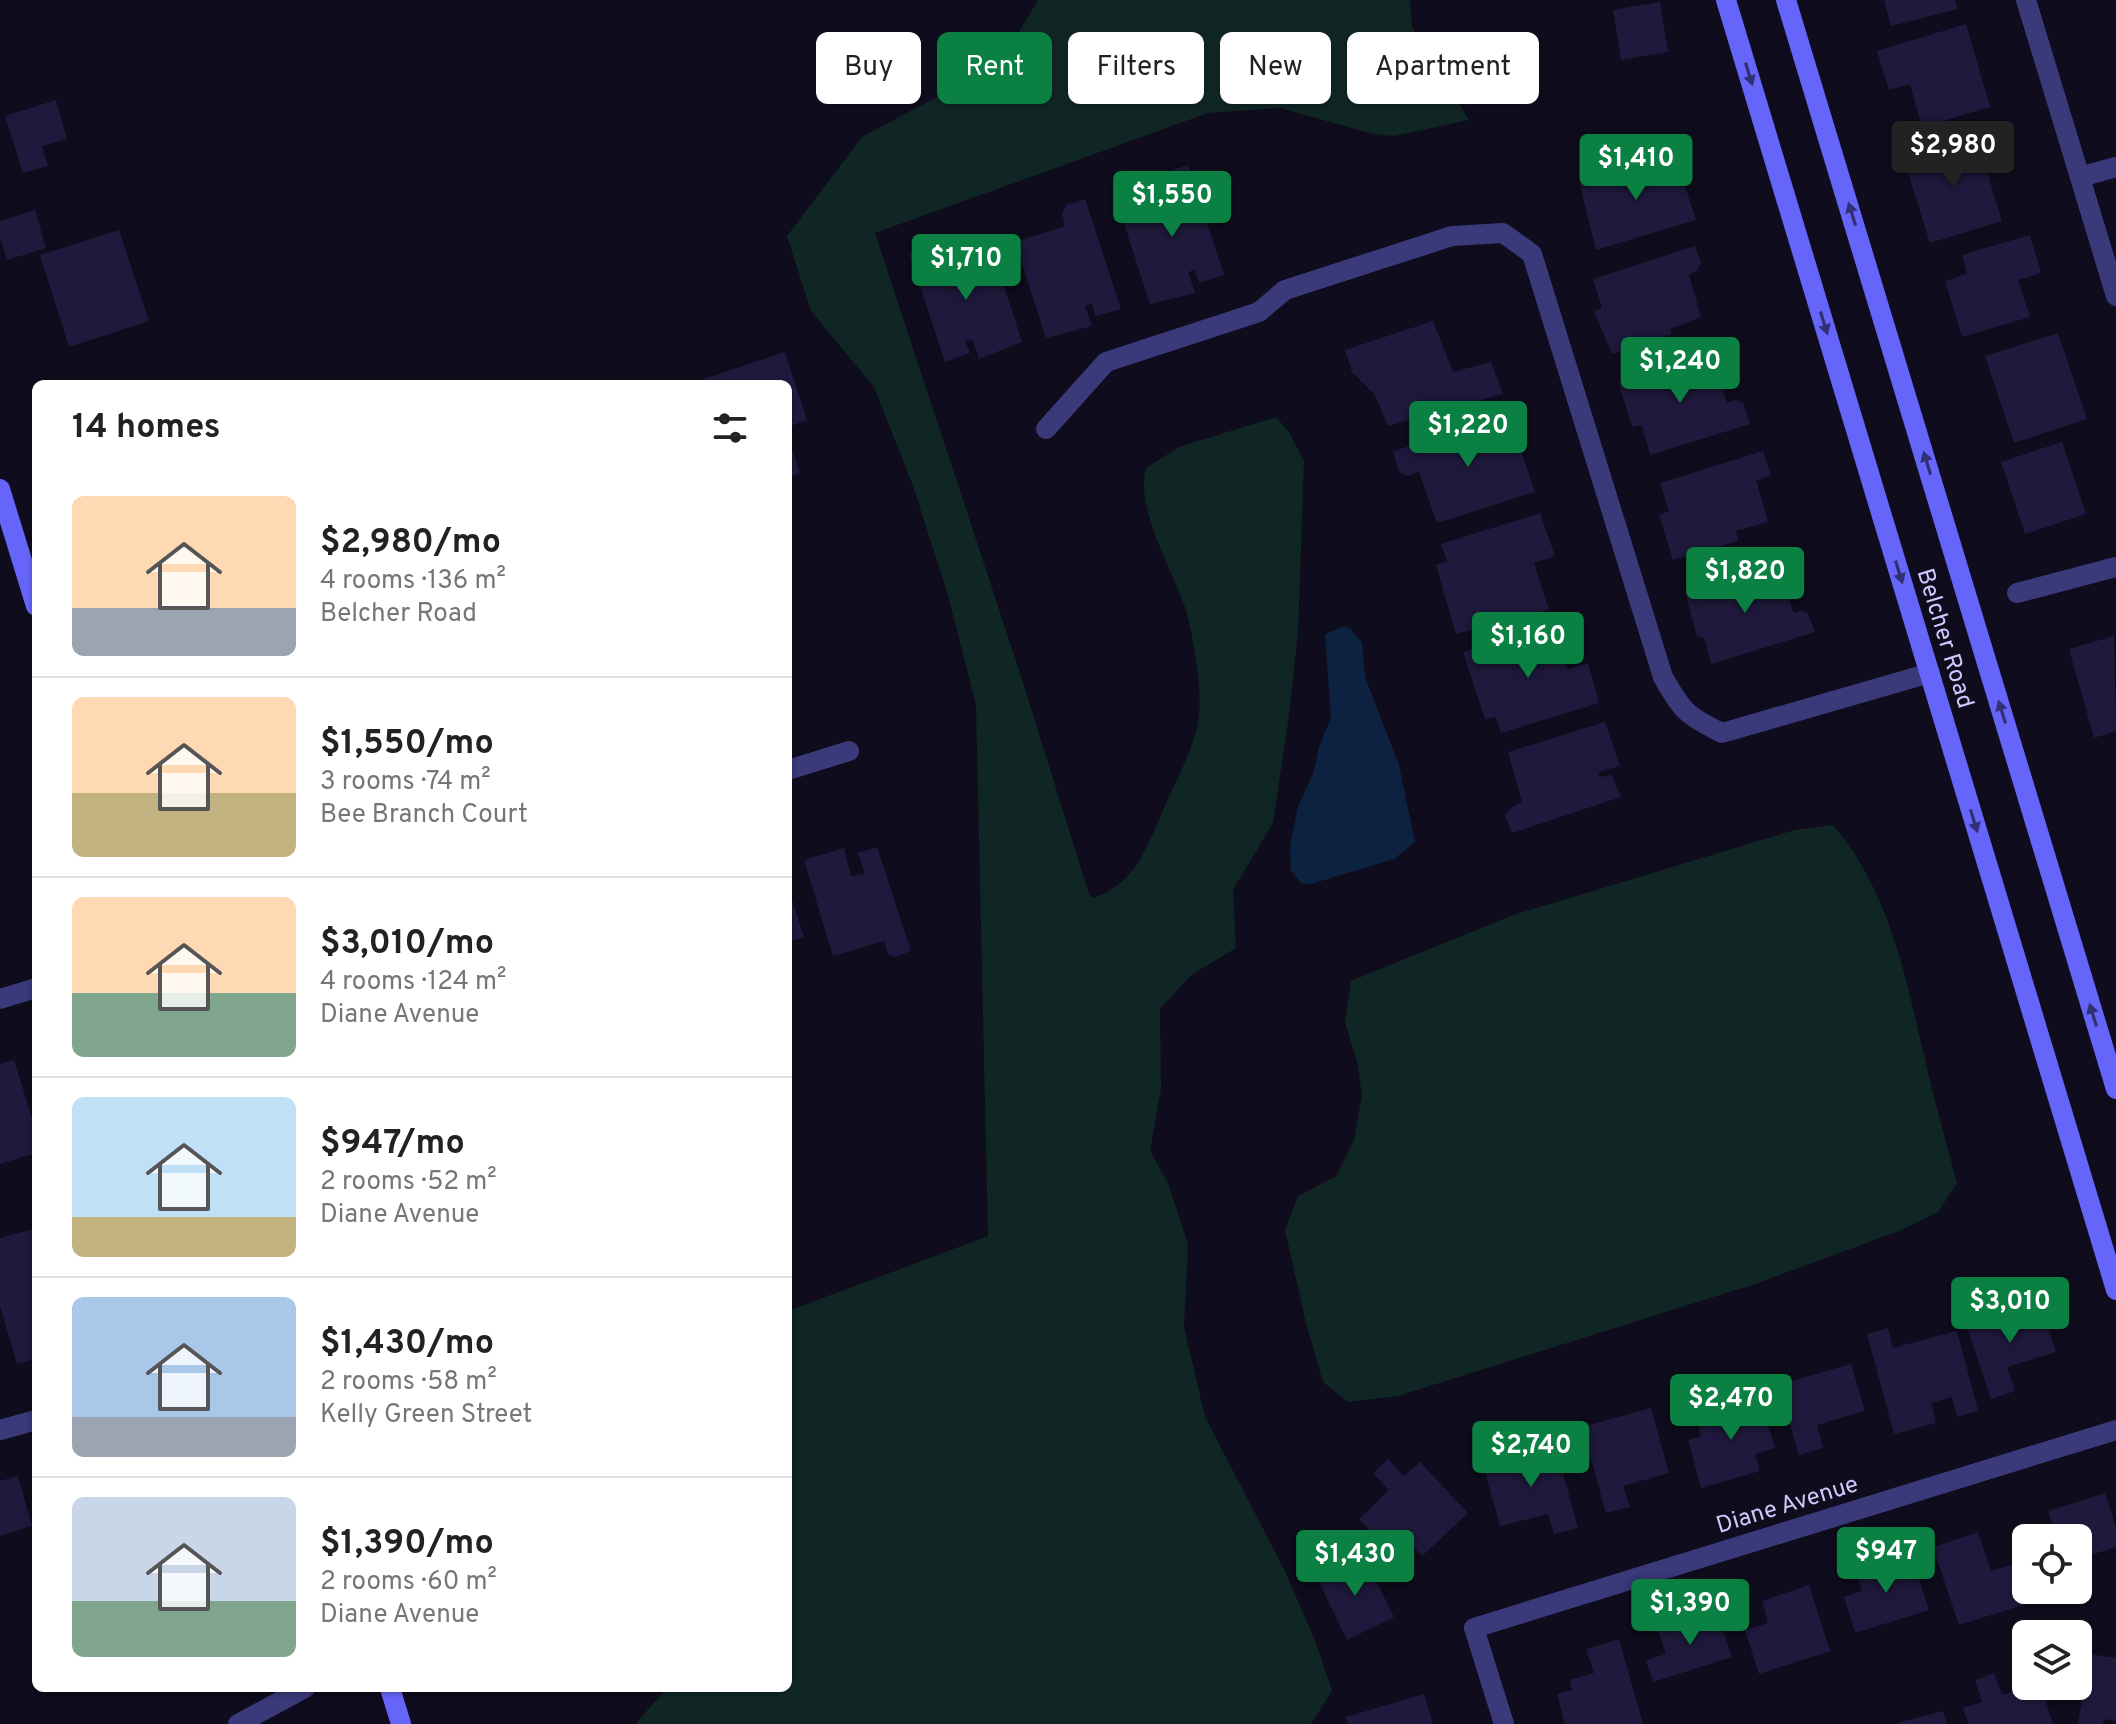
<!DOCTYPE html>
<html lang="en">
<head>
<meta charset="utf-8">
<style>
	:root { --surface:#fff; --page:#f2f2f2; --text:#222; --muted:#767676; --line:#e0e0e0; --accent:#0b8043 }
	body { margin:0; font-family:Overpass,sans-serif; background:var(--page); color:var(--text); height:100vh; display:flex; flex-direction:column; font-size:30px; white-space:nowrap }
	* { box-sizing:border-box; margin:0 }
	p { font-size:26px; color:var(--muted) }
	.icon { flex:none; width:44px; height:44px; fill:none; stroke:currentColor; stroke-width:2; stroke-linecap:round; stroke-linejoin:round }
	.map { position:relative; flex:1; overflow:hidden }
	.details { position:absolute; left:32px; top:380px; width:760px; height:1312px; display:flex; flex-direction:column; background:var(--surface); border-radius:12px; box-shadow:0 2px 6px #0004 }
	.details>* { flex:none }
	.hud { position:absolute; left:816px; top:32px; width:760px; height:72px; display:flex; gap:16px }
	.fabs { position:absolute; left:2012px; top:1524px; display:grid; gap:16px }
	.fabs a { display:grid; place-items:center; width:80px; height:80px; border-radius:12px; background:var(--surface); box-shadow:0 2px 6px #0004; font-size:40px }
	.price { position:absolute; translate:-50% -68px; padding:0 18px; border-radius:8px; background:var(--accent); color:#fff; font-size:26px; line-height:52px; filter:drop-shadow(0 2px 4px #0008) }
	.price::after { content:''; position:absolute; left:50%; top:48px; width:24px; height:18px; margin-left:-12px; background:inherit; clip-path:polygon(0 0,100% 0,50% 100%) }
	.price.active { background:#222; color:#fff }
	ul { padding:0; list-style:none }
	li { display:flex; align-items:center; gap:24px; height:200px; padding:0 40px }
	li+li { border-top:2px solid var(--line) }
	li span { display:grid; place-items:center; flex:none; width:224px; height:160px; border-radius:12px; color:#555 }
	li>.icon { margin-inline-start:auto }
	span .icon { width:96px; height:96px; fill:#fffc; stroke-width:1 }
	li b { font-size:34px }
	h2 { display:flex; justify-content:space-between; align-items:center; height:96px; padding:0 40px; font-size:34px }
	.pill { padding:0 28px; border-radius:12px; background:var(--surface); box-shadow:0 2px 6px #0004; font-size:28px; line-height:72px }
	.pill.active { background:var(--accent); color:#fff }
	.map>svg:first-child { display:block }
	.green { fill:#102625 }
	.water { fill:#0d2240 }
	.building { fill:#20193d }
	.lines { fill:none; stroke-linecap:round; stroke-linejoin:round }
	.street { stroke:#3a397a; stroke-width:20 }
	.secondary { stroke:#6665f9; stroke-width:20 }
	.oneway { fill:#323075 }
	.labels { text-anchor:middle; stroke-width:6; stroke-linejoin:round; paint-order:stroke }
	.street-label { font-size:24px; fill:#cfcafd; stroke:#0f0c1d }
</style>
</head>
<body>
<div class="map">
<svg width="2116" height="1724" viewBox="0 0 2116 1724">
	<rect width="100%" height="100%" fill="#0f0c1d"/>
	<!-- green -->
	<g class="green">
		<path d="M1038 0H1410L1412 27 1469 120 1394 136 1373 134 1280 108 1208 113 875 233 1021 676 1089 894 1093 898C1132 885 1145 853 1160 817 1172 788 1196 747 1199 715 1202 688 1193 633 1185 607 1172 569 1135 508 1146 468L1179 447 1276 417 1289 432 1304 461 1298 632 1289 715 1273 823 1233 890 1236 948 1191 975 1160 1009 1161 1088 1150 1151 1168 1183 1188 1244 1184 1327 1205 1417 1285 1571 1316 1643 1332 1691 1311 1724H635L667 1688H788V1311L988 1236 976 705 948 595 913 486 874 387 811 311 787 236 862 137 1000 63Z"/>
		<path d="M1833 825C1888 889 1904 970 1923 1051 1933 1095 1945 1139 1957 1183L1938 1212 1899 1231 1755 1284 1398 1396 1348 1402 1323 1382 1306 1323 1285 1230 1298 1196 1336 1176 1354 1140 1362 1095 1357 1062 1345 1022 1351 981 1513 915 1795 830Z"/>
	</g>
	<!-- water -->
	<polygon class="water" points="1344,626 1350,628 1362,643 1365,677 1399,765 1415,842 1394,859 1311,884 1301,883 1291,871 1290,847 1298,806 1313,774 1319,747 1331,718 1325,634"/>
	<!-- building -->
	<g class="building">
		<polygon points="1884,0 1955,0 1958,9 1891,26"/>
		<polygon points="1660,2 1668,52 1621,60 1613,10"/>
		<polygon points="1966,24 1990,107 1922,127 1910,84 1889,90 1877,51"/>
		<polygon points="56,100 67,139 42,146 48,166 23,173 5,116"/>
		<polygon points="1976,135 2002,221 1930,243 1903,157"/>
		<polygon points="1674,153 1696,220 1596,250 1579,182"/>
		<polygon points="1188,165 1224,275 1199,283 1195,270 1188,272 1195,293 1150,304 1119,208 1169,193 1165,180 1170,171"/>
		<polygon points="1085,199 1121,309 1095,316 1092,303 1085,306 1092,326 1046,338 1015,242 1065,226 1062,213 1067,205"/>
		<polygon points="35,210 46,248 7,260 0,238 0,221"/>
		<polygon points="119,230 149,321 69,347 40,255"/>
		<polygon points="2030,235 2041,273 2018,280 2030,317 1962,337 1945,281 1967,274 1962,255"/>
		<polygon points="991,246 1022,342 979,359 972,339 965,341 970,353 945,362 909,253 928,247 937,251 941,263"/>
		<polygon points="1695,246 1701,262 1697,270 1689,275 1701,317 1670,329 1672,334 1612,354 1594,311 1602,308 1593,279"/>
		<polygon points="1433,321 1453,372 1491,362 1503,394 1388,426 1375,395 1352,372 1345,350"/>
		<polygon points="2058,333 2087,419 2014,443 1985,356"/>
		<polygon points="785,352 807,420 788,427 788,384 688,384"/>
		<polygon points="1714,360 1727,403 1735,400 1743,403 1750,424 1650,455 1642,425 1632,427 1618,381 1680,362 1683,368"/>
		<polygon points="1499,419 1507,424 1520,448 1535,492 1437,523 1419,472 1407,476 1399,472 1393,451"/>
		<polygon points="788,437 800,473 788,477"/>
		<polygon points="2062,442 2086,514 2025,534 2001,462"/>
		<polygon points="1763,451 1771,476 1756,480 1768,522 1736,531 1738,541 1673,560 1659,515 1669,511 1660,483"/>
		<polygon points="1540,513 1555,556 1534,563 1549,610 1456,634 1436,565 1447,561 1441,544"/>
		<polygon points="1779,570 1794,613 1801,610 1808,614 1815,632 1711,664 1705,639 1697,636 1685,592 1746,573 1748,577"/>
		<polygon points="1554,624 1568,669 1588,663 1599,703 1501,733 1496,717 1485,719 1463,652"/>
		<polygon points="2114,636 2116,731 2094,738 2069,649"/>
		<polygon points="1605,722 1620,766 1598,772 1600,777 1612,775 1621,797 1512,833 1505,816 1511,808 1522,802 1508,752"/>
		<polygon points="877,847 911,951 895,957 888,954 884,941 833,956 804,860 844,848 851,876 865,874 858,853"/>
		<polygon points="788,887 804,937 788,942"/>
		<polygon points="14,1060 36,1131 36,1153 0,1164 0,1064"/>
		<polygon points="36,1228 36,1359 17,1364 0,1306 0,1238"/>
		<polygon points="2040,1303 2056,1352 2007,1367 2015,1391 1991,1399 1967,1327"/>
		<polygon points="1888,1328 1893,1348 1957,1331 1978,1411 1957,1417 1952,1397 1931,1403 1936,1423 1894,1434 1867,1334"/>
		<polygon points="1851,1364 1865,1411 1817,1425 1823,1448 1799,1455 1778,1385"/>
		<polygon points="1760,1396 1775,1448 1755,1454 1760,1471 1701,1488 1688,1440 1701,1436 1696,1415"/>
		<polygon points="1651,1408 1669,1473 1623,1486 1630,1507 1606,1513 1582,1427"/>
		<polygon points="1555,1444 1578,1528 1554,1534 1548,1514 1500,1526 1483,1464"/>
		<polygon points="1388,1459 1404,1476 1420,1462 1468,1513 1422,1556 1406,1539 1391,1554 1359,1519 1389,1490 1373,1473"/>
		<polygon points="18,1476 32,1526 0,1536 0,1481"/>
		<polygon points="2105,1493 2116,1528 2116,1547 2078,1559 2078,1538 2057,1538 2048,1511"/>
		<polygon points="1978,1532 1991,1571 2014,1564 2026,1604 1959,1625 1933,1547"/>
		<polygon points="1363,1555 1394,1617 1347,1640 1317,1578"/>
		<polygon points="1911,1555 1929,1610 1855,1633 1844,1597 1862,1591 1856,1573"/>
		<polygon points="1809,1585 1830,1651 1759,1674 1745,1630 1768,1623 1762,1601"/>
		<polygon points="1717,1612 1732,1657 1653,1682 1646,1660 1666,1654 1658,1631"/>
		<polygon points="1619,1639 1643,1724 1565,1724 1557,1694 1572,1690 1570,1680 1594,1673 1586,1649"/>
		<polygon points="2089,1654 2116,1658 2116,1721 2104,1719 2103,1724 2078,1724"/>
		<polygon points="1994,1673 2002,1695 2031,1686 2041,1686 2053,1724 1968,1724 1963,1708 1982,1702 1975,1680"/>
		<polygon points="1424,1694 1433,1724 1348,1724 1346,1717"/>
		<polygon points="1943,1711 1947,1724 1897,1724 1897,1723"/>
	</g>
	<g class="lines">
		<!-- street -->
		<g class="street">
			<polyline points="2026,0 2116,296"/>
			<polyline points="2080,177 2116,167"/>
			<path d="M1046 429 1106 362 1259 312 1285 290 1452 236 1503 233 1532 254 1663 677C1682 711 1687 716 1722 733L1930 673"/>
			<polyline points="2017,593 2116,567"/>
			<polyline points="788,770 849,751"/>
			<polyline points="0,999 36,988"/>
			<polyline points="0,1430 36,1420"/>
			<polyline points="238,1724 305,1688"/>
			<polyline points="1504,1724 1474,1628 2116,1430"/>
		</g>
		<!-- secondary -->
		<g class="secondary">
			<polyline points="1726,0 2116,1290"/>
			<polyline points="1786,0 2116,1089"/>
			<polyline points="0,489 36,606"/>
			<polyline points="390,1688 401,1724"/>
		</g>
	</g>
	<!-- one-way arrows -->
	<defs><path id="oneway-solid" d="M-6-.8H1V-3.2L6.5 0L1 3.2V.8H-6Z" transform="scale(2)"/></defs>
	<g class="oneway">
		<use href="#oneway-solid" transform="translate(1749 74) rotate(73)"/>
		<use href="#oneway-solid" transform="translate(1852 214) rotate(-107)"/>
		<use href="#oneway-solid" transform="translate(1824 323) rotate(73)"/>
		<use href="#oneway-solid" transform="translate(1927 463) rotate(-107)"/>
		<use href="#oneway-solid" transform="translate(1899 572) rotate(73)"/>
		<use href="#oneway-solid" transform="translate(2002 712) rotate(-107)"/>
		<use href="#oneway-solid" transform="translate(1974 821) rotate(73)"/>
		<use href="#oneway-solid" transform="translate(2093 1015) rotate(-107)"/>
	</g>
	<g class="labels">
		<!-- street labels -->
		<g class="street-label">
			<text transform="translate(1946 638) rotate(73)" y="8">Belcher Road</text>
			<text transform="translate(1787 1504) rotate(-17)" y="8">Diane Avenue</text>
		</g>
	</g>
</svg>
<div class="fabs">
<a><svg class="icon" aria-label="locate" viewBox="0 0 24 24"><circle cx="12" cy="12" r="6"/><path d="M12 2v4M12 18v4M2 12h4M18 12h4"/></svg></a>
<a><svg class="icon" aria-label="layers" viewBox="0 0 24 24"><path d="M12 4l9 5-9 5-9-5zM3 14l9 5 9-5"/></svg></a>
</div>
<b class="price active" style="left:1953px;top:189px">$2,980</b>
<b class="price" style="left:1636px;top:202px">$1,410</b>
<b class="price" style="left:1172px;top:239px">$1,550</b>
<b class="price" style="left:966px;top:302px">$1,710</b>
<b class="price" style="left:1680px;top:405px">$1,240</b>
<b class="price" style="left:1468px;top:469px">$1,220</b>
<b class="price" style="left:1745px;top:615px">$1,820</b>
<b class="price" style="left:1528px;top:680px">$1,160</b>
<b class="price" style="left:2010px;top:1345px">$3,010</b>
<b class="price" style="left:1731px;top:1442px">$2,470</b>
<b class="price" style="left:1531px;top:1489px">$2,740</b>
<b class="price" style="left:1886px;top:1595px">$947</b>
<b class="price" style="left:1355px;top:1598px">$1,430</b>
<b class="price" style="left:1690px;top:1647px">$1,390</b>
<div class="hud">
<a class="pill">Buy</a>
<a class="pill active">Rent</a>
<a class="pill">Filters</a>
<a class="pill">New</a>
<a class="pill">Apartment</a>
</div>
<section class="details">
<h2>14 homes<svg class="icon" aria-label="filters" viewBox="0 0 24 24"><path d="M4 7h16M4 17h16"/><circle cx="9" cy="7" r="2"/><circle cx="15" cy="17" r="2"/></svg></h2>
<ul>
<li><span style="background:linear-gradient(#ffd9b3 70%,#9aa5b1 0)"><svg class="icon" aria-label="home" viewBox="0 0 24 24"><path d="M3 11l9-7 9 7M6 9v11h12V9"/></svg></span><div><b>$2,980/mo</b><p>4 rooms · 136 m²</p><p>Belcher Road</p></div></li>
<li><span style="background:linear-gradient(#ffd9b3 60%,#c2b280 0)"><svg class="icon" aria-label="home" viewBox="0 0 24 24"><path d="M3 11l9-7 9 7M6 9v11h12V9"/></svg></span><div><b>$1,550/mo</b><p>3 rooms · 74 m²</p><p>Bee Branch Court</p></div></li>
<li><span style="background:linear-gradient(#ffd9b3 60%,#7fa58c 0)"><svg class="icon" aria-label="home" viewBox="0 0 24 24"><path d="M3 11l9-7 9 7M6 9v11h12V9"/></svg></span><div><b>$3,010/mo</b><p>4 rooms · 124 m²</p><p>Diane Avenue</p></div></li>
<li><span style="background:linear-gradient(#bfe0f5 75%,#c2b280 0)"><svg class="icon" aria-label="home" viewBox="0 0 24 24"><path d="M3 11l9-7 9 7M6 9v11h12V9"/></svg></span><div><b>$947/mo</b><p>2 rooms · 52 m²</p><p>Diane Avenue</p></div></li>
<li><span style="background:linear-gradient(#a9c7e8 75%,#9aa5b1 0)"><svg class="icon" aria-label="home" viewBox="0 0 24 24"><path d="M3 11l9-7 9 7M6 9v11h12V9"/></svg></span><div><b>$1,430/mo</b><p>2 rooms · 58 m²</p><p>Kelly Green Street</p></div></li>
<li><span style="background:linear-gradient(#c9d6e8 65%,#7fa58c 0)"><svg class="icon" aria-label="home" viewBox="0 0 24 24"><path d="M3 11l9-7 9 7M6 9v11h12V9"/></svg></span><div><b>$1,390/mo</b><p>2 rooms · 60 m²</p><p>Diane Avenue</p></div></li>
</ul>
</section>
</div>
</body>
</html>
